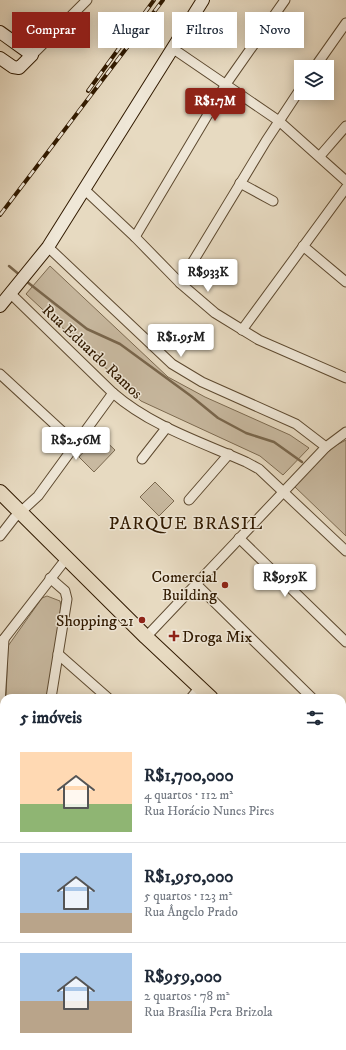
<!DOCTYPE html>
<html lang="pt">
<head>
<meta charset="utf-8">
<style>
	:root { --surface:#fff; --page:#f6f6f7; --text:#1f2937; --muted:#747a83; --line:#e0e1e3; --accent:#8f2418 }
	body { margin:0; font-family:"IM FELL DW Pica",serif; background:var(--page); color:var(--text); height:100vh; display:flex; flex-direction:column; font-size:15px; white-space:nowrap }
	* { box-sizing:border-box; margin:0 }
	p { font-size:13px; color:var(--muted) }
	.icon { flex:none; width:22px; height:22px; fill:none; stroke:currentColor; stroke-width:2; stroke-linecap:round; stroke-linejoin:round }
	.map { position:relative; flex:1; overflow:hidden }
	.sheet { position:absolute; left:0px; top:694px; width:346px; height:356px; display:flex; flex-direction:column; background:var(--surface); border-radius:12px 12px 0 0; box-shadow:0 2px 10px #0003 }
	.sheet>* { flex:none }
	.banner { position:absolute; left:12px; top:12px; width:322px; height:36px; display:flex; gap:8px }
	.controls { position:absolute; left:294px; top:60px; display:grid; gap:8px }
	.controls a { display:grid; place-items:center; width:40px; height:40px; border-radius:0px; background:var(--surface); box-shadow:0 2px 10px #0003; font-size:20px }
	.price { position:absolute; translate:-50% -34px; padding:0 9px; border-radius:4px; background:#fff; color:#222; font-size:13px; line-height:26px; filter:drop-shadow(0 1px 2px #0008) }
	.price::after { content:''; position:absolute; left:50%; top:24px; width:12px; height:9px; margin-left:-6px; background:inherit; clip-path:polygon(0 0,100% 0,50% 100%) }
	.price.on { background:var(--accent); color:#fff }
	ul { padding:0; list-style:none }
	li { display:flex; align-items:center; gap:12px; height:100px; padding:0 20px }
	li+li { border-top:1px solid var(--line) }
	li span { display:grid; place-items:center; flex:none; width:112px; height:80px; border-radius:0px; color:#555 }
	li>.icon { margin-inline-start:auto }
	span .icon { width:48px; height:48px; fill:#fffc; stroke-width:1 }
	li b { font-size:17px }
	h2 { display:flex; justify-content:space-between; align-items:center; height:48px; padding:0 20px; font-size:17px }
	.chip { padding:0 14px; border-radius:0px; background:var(--surface); box-shadow:0 2px 10px #0003; font-size:14px; line-height:36px }
	.chip.on { background:var(--accent); color:#fff }
	.map>svg:first-child { display:block }
	.green { fill:#c8b9a0; stroke:#7c6a50 }
	.lines { fill:none; stroke-linecap:round; stroke-linejoin:round }
	.stream { stroke:#79664c; stroke-width:2.5 }
	.street-casing { stroke:#5e4a30; stroke-width:11 }
	.secondary-casing { stroke:#311a00; stroke-width:14 }
	.primary-casing { stroke:#311a00; stroke-width:16 }
	.street { stroke:#efe7d7; stroke-width:9 }
	.secondary { stroke:#efe7d7; stroke-width:12 }
	.primary { stroke:#e7dac1; stroke-width:14 }
	.rail-casing { stroke:#311a00; stroke-width:4 }
	.rail { stroke:#efe7d7; stroke-width:2.5; stroke-dasharray:8; stroke-linecap:butt }
	.poi-dot { fill:#8f2418; stroke:#efe7d7; stroke-width:1.5 }
	.labels { text-anchor:middle; stroke-width:3; stroke-linejoin:round; paint-order:stroke }
	.street-label { font-size:16px; fill:#311a00; stroke:#efe7d7 }
	.poi-label { font-size:16px; fill:#311a00; stroke:#efe7d7; text-anchor:end }
	.quarter-label { font-size:18px; letter-spacing:1px; fill:#311a00; stroke:#efe7d7 }
</style>
</head>
<body>
<div class="map">
<svg width="346" height="1050" viewBox="0 0 346 1050">
	<rect width="100%" height="100%" fill="#e7dac1"/>
	<filter id="stains"><feTurbulence type="fractalNoise" baseFrequency=".005" numOctaves="4"/><feColorMatrix values="0 0 0 0 .2 0 0 0 0 .09 0 0 0 0 .02 0 0 0 .5 -.17"/></filter>
	<radialGradient id="worn" r=".72"><stop offset=".6" stop-color="#630" stop-opacity="0"/><stop offset="1" stop-color="#630" stop-opacity=".3"/></radialGradient>
	<!-- green -->
	<g class="green">
		<polygon points="50,266 168,377 205,397 290,435 309,448 283,475 260,456 141,401 26,294"/>
		<polygon points="99,435 115,450 94,472 79,457"/>
		<polygon points="346,440 346,536 294,486 333,447"/>
		<polygon points="155,482 174,501 159,516 140,497"/>
		<polygon points="47,596 60,601 62,611 48,698 6,698 8,646 42,598"/>
	</g>
	<g class="lines">
		<!-- stream -->
		<g class="stream">
			<polyline points="9,266 21,276"/>
			<polyline points="26,281 87,329 120,344 191,396 218,418 246,433 274,442 302,462"/>
		</g>
		<!-- street casing -->
		<g class="street-casing">
			<g id="street">
				<polyline points="172,48 279,121 346,181"/>
				<polyline points="32,55 87,0"/>
				<polyline points="315,67 346,23"/>
				<polyline points="320,156 346,126"/>
				<polyline points="240,183 273,201"/>
				<polyline points="85,190 135,237 180,283 215,313 259,340 346,378"/>
				<polyline points="135,237 226,84 285,0"/>
				<polyline points="303,246 346,282"/>
				<polyline points="48,247 172,364 202,382 296,424 326,447"/>
				<polyline points="180,283 266,141 301,88"/>
				<path d="M11 294 113 393C151 426 201 442 246 462L259 469 346 551"/>
				<polyline points="242,330 346,188"/>
				<polyline points="0,374 76,444"/>
				<polyline points="142,459 167,427"/>
				<polyline points="189,500 229,454"/>
				<polyline points="0,536 14,518 38,496 113,393"/>
				<polyline points="239,538 346,642"/>
				<polyline points="50,578 65,591 67,599 51,698"/>
				<polyline points="196,584 312,698"/>
				<polyline points="146,637 326,447 346,432"/>
				<polyline points="0,644 66,559"/>
				<polyline points="58,654 108,698"/>
				<polyline points="191,698 200,687"/>
				<polyline points="0,704 4,639"/>
				<polyline points="342,727 346,731"/>
				<polyline points="0,762 3,768 0,775"/>
				<polyline points="0,783 4,787"/>
				<polyline points="0,847 4,841"/>
				<polyline points="0,952 4,946"/>
				<polyline points="241,1046 242,1050"/>
				<polyline points="337,1046 338,1050"/>
				<polyline points="3,1050 7,1046"/>
				<polyline points="80,1050 83,1046"/>
				<polyline points="168,1050 171,1046"/>
			</g>
		</g>
		<!-- secondary casing -->
		<g class="secondary-casing">
			<g id="secondary">
				<polyline points="0,32 32,55 19,68 13,67 0,58"/>
				<polyline points="0,306 48,247 203,0"/>
			</g>
		</g>
		<!-- primary casing -->
		<g class="primary-casing">
			<g id="primary">
				<polyline points="0,492 146,637 211,698"/>
				<polyline points="342,826 346,831"/>
			</g>
		</g>
		<!-- street -->
		<use href="#street" class="street"/>
		<!-- secondary -->
		<use href="#secondary" class="secondary"/>
		<!-- primary -->
		<use href="#primary" class="primary"/>
		<!-- rail casing -->
		<g class="rail-casing">
			<g id="rail">
				<polyline points="88,91 154,0"/>
				<polyline points="0,215 163,0"/>
			</g>
		</g>
		<!-- rail -->
		<use href="#rail" class="rail"/>
	</g>
	<!-- markers -->
	<g class="poi-dot">
		<circle cx="225" cy="585" r="4"/>
		<circle cx="142" cy="620" r="4"/>
		<path d="M172 630h4v4h4v4h-4v4h-4v-4h-4v-4h4z"/>
	</g>
	<g class="labels">
		<!-- street labels -->
		<g class="street-label">
			<text transform="translate(93 351) rotate(43)" y="6">Rua Eduardo Ramos</text>
		</g>
		<!-- poi labels -->
		<g class="poi-label">
			<text x="217" y="582">Comercial<tspan x="217" dy="18">Building</tspan></text>
			<text x="134" y="626">Shopping 21</text>
			<text x="182" y="642" text-anchor="start">Droga Mix</text>
		</g>
		<!-- quarter labels -->
		<g class="quarter-label">
			<text x="186" y="529">PARQUE BRASIL</text>
		</g>
	</g>
	<rect width="100%" height="100%" filter="url(#stains)"/>
	<rect width="100%" height="100%" fill="url(#worn)"/>
</svg>
<div class="controls">
<a><svg class="icon" aria-label="layers" viewBox="0 0 24 24"><path d="M12 4l9 5-9 5-9-5zM3 14l9 5 9-5"/></svg></a>
</div>
<b class="price on" style="left:215px;top:122px">R$1.7M</b>
<b class="price" style="left:208px;top:293px">R$933K</b>
<b class="price" style="left:181px;top:358px">R$1.95M</b>
<b class="price" style="left:76px;top:461px">R$2.56M</b>
<b class="price" style="left:285px;top:598px">R$959K</b>
<div class="banner">
<a class="chip on">Comprar</a>
<a class="chip">Alugar</a>
<a class="chip">Filtros</a>
<a class="chip">Novo</a>
</div>
<section class="sheet">
<h2>5 imóveis<svg class="icon" aria-label="filters" viewBox="0 0 24 24"><path d="M4 7h16M4 17h16"/><circle cx="9" cy="7" r="2"/><circle cx="15" cy="17" r="2"/></svg></h2>
<ul>
<li><span style="background:linear-gradient(#ffd9b3 65%,#8fb573 0)"><svg class="icon" aria-label="home" viewBox="0 0 24 24"><path d="M3 11l9-7 9 7M6 9v11h12V9"/></svg></span><div><b>R$1,700,000</b><p>4 quartos · 112 m²</p><p>Rua Horácio Nunes Pires</p></div></li>
<li><span style="background:linear-gradient(#a9c7e8 75%,#b9a48a 0)"><svg class="icon" aria-label="home" viewBox="0 0 24 24"><path d="M3 11l9-7 9 7M6 9v11h12V9"/></svg></span><div><b>R$1,950,000</b><p>5 quartos · 123 m²</p><p>Rua Ângelo Prado</p></div></li>
<li><span style="background:linear-gradient(#a9c7e8 60%,#b9a48a 0)"><svg class="icon" aria-label="home" viewBox="0 0 24 24"><path d="M3 11l9-7 9 7M6 9v11h12V9"/></svg></span><div><b>R$959,000</b><p>2 quartos · 78 m²</p><p>Rua Brasília Pera Brizola</p></div></li>
</ul>
</section>
</div>
</body>
</html>
